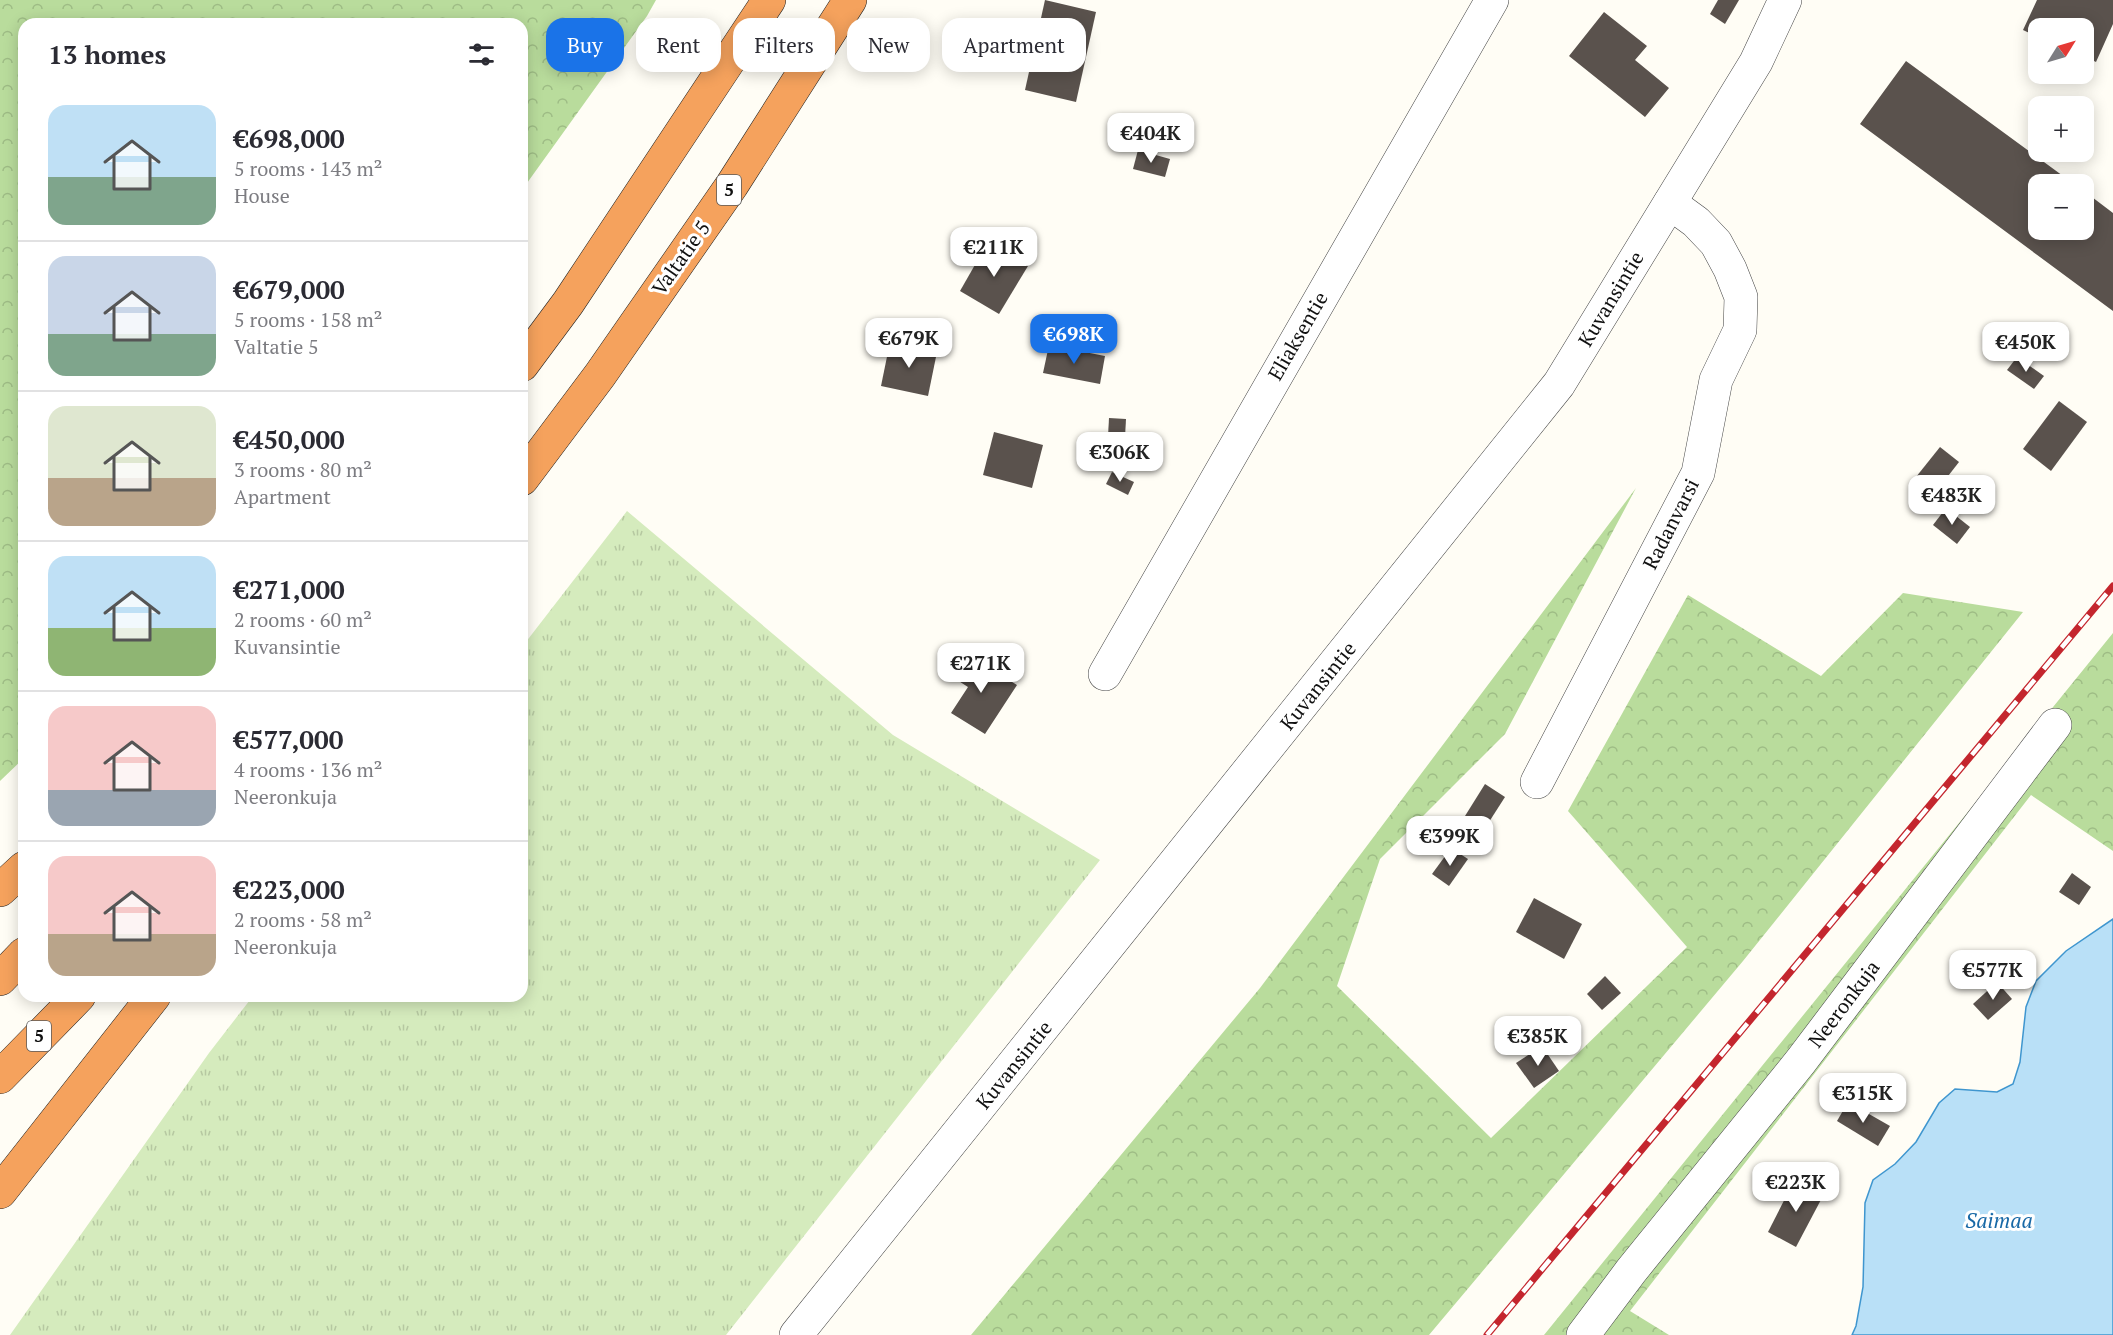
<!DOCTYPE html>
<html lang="en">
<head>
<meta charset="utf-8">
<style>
	:root { --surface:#fff; --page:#f7f7f7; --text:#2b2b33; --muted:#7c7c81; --line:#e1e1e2; --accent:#1a73e8 }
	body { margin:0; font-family:"PT Serif",serif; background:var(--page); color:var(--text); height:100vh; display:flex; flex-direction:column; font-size:22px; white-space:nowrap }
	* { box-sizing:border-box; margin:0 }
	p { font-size:20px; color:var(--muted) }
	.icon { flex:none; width:33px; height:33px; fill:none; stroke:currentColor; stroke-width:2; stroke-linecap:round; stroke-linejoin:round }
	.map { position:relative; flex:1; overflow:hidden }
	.side { position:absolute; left:18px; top:18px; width:510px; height:984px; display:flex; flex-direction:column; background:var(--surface); border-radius:18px; box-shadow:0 3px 15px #0003 }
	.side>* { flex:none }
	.banner { position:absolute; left:546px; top:18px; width:570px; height:54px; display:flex; gap:12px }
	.needle { width:39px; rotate:53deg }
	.buttons { position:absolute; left:2028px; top:18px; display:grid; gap:12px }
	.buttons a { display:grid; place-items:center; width:66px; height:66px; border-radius:12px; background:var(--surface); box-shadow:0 3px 15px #0003; font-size:30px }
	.price { position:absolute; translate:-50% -51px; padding:0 14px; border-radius:12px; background:#fff; color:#222; font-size:20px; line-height:39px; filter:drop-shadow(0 2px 3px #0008) }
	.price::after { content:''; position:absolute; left:50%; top:36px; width:18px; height:14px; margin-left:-9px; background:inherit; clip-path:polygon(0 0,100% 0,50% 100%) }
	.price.active { background:var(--accent); color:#fff }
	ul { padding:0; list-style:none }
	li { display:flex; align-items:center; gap:18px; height:150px; padding:0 30px }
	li+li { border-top:2px solid var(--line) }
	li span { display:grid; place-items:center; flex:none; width:168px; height:120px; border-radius:18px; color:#555 }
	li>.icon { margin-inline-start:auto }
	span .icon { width:72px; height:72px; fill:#fffc; stroke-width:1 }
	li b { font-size:26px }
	h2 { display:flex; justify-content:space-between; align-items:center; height:72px; padding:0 30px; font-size:26px }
	.tag { padding:0 21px; border-radius:18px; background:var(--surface); box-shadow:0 3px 15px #0003; font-size:21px; line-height:54px }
	.tag.active { background:var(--accent); color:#fff }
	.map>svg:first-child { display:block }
	.grass { fill:url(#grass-tufts) }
	.forest { fill:url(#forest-crowns) }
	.water { fill:#b9e0f7; stroke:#3f96cf; stroke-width:1.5 }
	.building { fill:#5a524d }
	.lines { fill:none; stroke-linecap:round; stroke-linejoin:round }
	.minor-casing { stroke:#444; stroke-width:34 }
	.highway-casing { stroke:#222; stroke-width:34 }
	.minor { stroke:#fff; stroke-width:33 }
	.highway { stroke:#f5a25d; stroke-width:33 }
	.rail-casing { stroke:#c4262e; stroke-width:7 }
	.rail { stroke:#fff; stroke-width:4.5; stroke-dasharray:14; stroke-linecap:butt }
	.labels { text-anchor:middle; stroke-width:6; stroke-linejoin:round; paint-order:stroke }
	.shield { fill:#fff; stroke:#585858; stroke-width:1.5 }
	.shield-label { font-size:18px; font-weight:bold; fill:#111 }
	.street-label { font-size:20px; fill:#111; stroke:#fff }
	.water-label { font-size:21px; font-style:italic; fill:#1768a6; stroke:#fff }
</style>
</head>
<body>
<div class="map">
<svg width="2113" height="1335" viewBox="0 0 2113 1335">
	<defs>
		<pattern id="grass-tufts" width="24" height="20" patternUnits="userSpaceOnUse" patternTransform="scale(1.5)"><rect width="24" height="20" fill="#d5ebbd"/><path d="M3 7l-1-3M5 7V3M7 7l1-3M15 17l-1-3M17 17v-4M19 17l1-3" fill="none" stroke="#b6c8a1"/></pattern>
		<pattern id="forest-crowns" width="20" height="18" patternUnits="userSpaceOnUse" patternTransform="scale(1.5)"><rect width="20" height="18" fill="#b9dc9c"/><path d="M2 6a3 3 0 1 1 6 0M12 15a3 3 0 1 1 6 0" fill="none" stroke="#9ebc85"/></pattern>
	</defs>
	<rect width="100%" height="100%" fill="#fffdf5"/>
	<!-- grass -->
	<polygon class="grass" points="627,511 893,735 1100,860 726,1335 10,1335 209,1053 253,996 522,996 522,647"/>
	<!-- forest -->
	<g class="forest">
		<polygon points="0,0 656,0 647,16 522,190 522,24 24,24 24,758 0,781"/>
		<polygon points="1636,488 1505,734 1380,859 1337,986 1491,1138 1687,947 1568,811 1688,595 1821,676 1903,593 2023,612 1743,961 1429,1335 971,1335 1260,988"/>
		<polygon points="2113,633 2113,851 2031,795 1630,1311 1669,1335 1544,1335"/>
	</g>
	<!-- water -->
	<polygon class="water" points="2113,919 2113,1335 1852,1335 1856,1326 1863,1287 1865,1203 1873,1180 1895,1164 1916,1142 1939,1103 1955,1089 1997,1092 2013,1084 2020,1062 2026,1007 2036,981 2066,951"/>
	<!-- building -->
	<g class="building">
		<polygon points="1045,0 1096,12 1076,102 1025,90"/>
		<polygon points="1718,0 1739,0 1725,24 1710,14"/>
		<polygon points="2037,0 2113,0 2113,24 2096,62 2084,56 2084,28 2038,28 2038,37 2023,30"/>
		<polygon points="1604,12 1647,46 1635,60 1669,88 1645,117 1569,56"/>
		<polygon points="1906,61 2074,184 2038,184 2038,230 2084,230 2084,191 2113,213 2113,311 1860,124"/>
		<polygon points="1138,150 1170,159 1165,177 1133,169"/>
		<polygon points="988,242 1028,266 999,314 960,291"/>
		<polygon points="890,342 937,352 928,396 881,386"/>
		<polygon points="1049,345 1105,356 1100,384 1043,373"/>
		<polygon points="2017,357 2044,376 2034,389 2007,370"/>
		<polygon points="2059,401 2087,422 2051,471 2023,449"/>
		<polygon points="1109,418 1126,419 1124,456 1107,455"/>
		<polygon points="994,432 1043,445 1032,488 983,475"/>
		<polygon points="1940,447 1959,462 1931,498 1912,482"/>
		<polygon points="1112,472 1134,482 1128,495 1106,484"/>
		<polygon points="1946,508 1970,527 1957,544 1933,525"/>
		<polygon points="968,655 1017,685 985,734 951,713 968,687 954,678"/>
		<polygon points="1485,784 1505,797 1480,836 1460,824"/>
		<polygon points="1451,848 1468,859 1449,886 1432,874"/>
		<polygon points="2072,873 2091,887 2079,905 2059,892"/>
		<polygon points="1534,898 1582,924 1564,959 1516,932"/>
		<polygon points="1605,976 1621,993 1602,1010 1587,994"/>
		<polygon points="1997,982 2012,999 1988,1020 1973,1004"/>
		<polygon points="1542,1046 1559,1071 1534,1088 1516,1063"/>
		<polygon points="1848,1102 1890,1126 1878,1146 1837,1121"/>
		<polygon points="1795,1179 1824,1194 1796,1247 1768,1232"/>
	</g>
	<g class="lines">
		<!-- minor casing -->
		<g class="minor-casing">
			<g id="minor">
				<polyline points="1105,674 1492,0"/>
				<polyline points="1537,782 1698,473 1716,380 1740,330 1741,297 1730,269 1716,243 1696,222 1670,203"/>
				<polyline points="796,1335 1559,384 1756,62 1785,0"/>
				<polyline points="1583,1335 1631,1271 1801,1061 2055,725"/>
			</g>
		</g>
		<!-- highway casing -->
		<g class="highway-casing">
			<g id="highway">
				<polyline points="522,365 568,303 769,0"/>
				<polyline points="522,479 600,375 732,185 850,0"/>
				<polyline points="0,890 24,868"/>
				<polyline points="0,979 24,954"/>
				<polyline points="0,1077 79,996"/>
				<polyline points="0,1192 154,996"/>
			</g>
		</g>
		<!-- minor -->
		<use href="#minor" class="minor"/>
		<!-- highway -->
		<use href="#highway" class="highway"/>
		<!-- rail casing -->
		<g class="rail-casing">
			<polyline id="rail" points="1487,1335 2113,586"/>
		</g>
		<!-- rail -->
		<use href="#rail" class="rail"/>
	</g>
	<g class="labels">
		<!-- shield labels -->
		<g class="shield">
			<rect x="717" y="175" width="24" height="30" rx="4.5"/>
			<rect x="27" y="1021" width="24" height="30" rx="4.5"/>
		</g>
		<g class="shield-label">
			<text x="729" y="196">5</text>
			<text x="39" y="1042">5</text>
		</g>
		<!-- street labels -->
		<g class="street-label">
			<text transform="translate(681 258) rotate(-55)" y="7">Valtatie 5</text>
			<text transform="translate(1611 299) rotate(-59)" y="7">Kuvansintie</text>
			<text transform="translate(1298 336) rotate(-60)" y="7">Eliaksentie</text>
			<text transform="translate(1671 524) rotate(-63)" y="7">Radanvarsi</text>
			<text transform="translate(1318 686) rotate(-51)" y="7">Kuvansintie</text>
			<text transform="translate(1844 1004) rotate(-53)" y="7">Neeronkuja</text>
			<text transform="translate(1014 1065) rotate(-51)" y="7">Kuvansintie</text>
		</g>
		<!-- water labels -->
		<g class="water-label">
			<text x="1999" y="1228">Saimaa</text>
		</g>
	</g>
</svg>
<div class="buttons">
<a><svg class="needle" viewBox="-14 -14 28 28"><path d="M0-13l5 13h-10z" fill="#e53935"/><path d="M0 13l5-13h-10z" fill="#7c7c81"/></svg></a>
<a>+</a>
<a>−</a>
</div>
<b class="price" style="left:1151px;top:164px">€404K</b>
<b class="price" style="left:994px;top:278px">€211K</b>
<b class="price active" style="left:1074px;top:365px">€698K</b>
<b class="price" style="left:909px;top:369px">€679K</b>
<b class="price" style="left:2026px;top:373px">€450K</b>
<b class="price" style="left:1120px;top:483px">€306K</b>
<b class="price" style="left:1952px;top:526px">€483K</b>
<b class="price" style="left:981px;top:694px">€271K</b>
<b class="price" style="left:1450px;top:867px">€399K</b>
<b class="price" style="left:1993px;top:1001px">€577K</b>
<b class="price" style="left:1538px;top:1067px">€385K</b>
<b class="price" style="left:1863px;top:1124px">€315K</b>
<b class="price" style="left:1796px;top:1213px">€223K</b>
<div class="banner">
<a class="tag active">Buy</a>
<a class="tag">Rent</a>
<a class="tag">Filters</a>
<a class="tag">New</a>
<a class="tag">Apartment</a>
</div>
<section class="side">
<h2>13 homes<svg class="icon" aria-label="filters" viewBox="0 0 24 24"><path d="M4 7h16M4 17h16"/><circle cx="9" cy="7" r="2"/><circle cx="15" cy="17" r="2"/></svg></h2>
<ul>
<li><span style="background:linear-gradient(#bfe0f5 60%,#7fa58c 0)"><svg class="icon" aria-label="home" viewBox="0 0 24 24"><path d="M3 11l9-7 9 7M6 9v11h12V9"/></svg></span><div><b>€698,000</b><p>5 rooms · 143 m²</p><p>House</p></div></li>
<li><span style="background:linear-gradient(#c9d6e8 65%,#7fa58c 0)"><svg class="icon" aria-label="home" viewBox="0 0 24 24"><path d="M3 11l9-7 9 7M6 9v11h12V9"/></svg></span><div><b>€679,000</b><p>5 rooms · 158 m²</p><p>Valtatie 5</p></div></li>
<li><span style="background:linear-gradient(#dfe7d0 60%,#b9a48a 0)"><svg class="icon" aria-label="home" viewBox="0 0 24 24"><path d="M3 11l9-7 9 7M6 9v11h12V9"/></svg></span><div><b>€450,000</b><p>3 rooms · 80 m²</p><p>Apartment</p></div></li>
<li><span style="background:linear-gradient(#bfe0f5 60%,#8fb573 0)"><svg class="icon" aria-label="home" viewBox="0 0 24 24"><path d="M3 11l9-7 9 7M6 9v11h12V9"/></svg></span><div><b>€271,000</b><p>2 rooms · 60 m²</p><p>Kuvansintie</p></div></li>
<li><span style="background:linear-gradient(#f6c9c9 70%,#9aa5b1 0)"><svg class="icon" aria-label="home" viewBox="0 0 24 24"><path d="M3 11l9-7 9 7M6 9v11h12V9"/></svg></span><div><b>€577,000</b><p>4 rooms · 136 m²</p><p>Neeronkuja</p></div></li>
<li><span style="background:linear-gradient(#f6c9c9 65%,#b9a48a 0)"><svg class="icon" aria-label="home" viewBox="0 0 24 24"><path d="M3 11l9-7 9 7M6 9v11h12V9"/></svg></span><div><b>€223,000</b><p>2 rooms · 58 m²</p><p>Neeronkuja</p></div></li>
</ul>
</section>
</div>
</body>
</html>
